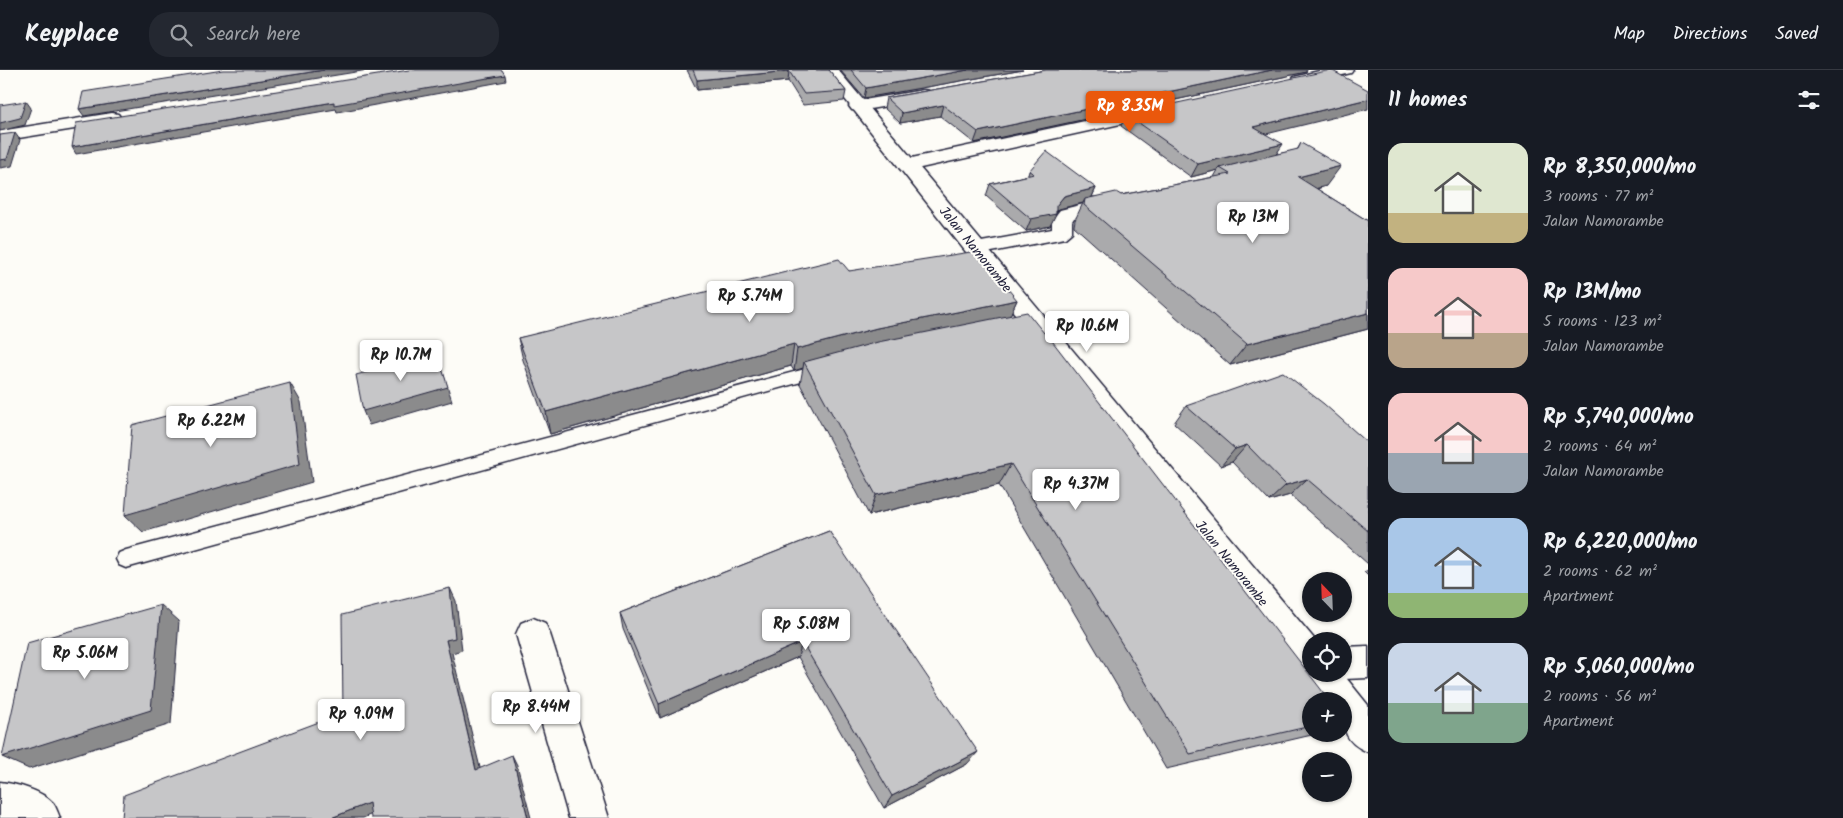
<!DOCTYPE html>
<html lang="en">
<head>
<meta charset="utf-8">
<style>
	:root { --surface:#171b24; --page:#242831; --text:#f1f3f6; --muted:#9ea1a6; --line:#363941; --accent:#ea580c }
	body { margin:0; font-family:Kalam,sans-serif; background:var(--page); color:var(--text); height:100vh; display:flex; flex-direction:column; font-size:19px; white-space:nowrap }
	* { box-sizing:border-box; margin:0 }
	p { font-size:16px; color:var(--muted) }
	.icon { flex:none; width:28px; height:28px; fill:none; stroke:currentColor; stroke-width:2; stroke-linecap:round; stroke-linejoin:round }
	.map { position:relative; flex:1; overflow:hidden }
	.side { display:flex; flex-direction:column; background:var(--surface); width:475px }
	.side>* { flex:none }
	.needle { width:32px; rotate:337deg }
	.fabs { position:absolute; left:1302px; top:502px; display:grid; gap:10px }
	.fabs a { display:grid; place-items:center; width:50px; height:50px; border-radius:50%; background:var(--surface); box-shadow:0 1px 4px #0004; font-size:25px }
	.price { position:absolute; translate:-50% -42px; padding:0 11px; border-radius:5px; background:#fff; color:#222; font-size:16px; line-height:32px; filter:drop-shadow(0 1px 2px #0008) }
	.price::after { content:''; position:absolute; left:50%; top:30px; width:15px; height:11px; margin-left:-8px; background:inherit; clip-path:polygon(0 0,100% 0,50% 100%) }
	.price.active { background:var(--accent); color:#fff }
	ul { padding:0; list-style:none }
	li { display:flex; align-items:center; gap:15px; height:125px; padding:0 20px }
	li span { display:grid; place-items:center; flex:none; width:140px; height:100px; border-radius:15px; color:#555 }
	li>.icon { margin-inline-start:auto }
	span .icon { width:60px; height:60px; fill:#fffc; stroke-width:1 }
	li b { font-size:21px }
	h2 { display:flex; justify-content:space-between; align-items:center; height:60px; padding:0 20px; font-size:21px }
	header { display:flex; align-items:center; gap:30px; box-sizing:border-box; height:70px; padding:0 25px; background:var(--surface); border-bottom:1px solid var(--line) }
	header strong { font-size:24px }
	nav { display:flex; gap:28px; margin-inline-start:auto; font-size:18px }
	.search { width:350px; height:45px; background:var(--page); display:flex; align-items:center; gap:12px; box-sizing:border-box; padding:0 18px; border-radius:20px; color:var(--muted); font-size:19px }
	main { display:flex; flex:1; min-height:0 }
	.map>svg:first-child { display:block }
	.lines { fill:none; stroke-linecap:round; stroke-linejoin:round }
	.service-casing { stroke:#22223b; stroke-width:3 }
	.minor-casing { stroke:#22223b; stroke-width:3 }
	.secondary-casing { stroke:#22223b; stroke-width:3 }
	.service { fill:#fdfcf7; fill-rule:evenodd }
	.minor { fill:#fdfcf7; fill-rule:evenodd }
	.secondary { fill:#fdfcf7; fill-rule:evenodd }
	.wall { fill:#aaaaac; stroke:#22223b }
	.shaded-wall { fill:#8b8b8c; stroke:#22223b }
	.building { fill:#c6c6c8; stroke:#22223b }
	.labels { text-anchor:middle; stroke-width:4; stroke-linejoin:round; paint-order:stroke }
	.street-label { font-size:14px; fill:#22223b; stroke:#fdfcf7 }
</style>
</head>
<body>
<header>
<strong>Keyplace</strong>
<div class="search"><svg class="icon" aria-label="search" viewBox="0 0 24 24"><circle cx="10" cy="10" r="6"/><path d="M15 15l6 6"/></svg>Search here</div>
<nav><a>Map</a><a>Directions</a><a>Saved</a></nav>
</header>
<main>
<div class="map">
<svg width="1368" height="748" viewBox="0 0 1368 748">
	<rect width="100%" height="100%" fill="#fdfcf7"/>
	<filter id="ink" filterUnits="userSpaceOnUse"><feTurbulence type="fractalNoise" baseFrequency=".02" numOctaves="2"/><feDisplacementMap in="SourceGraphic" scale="10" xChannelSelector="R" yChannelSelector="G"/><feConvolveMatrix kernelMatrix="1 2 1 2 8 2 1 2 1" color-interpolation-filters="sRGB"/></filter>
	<g filter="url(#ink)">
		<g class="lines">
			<!-- service casing -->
			<g class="service-casing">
				<polygon id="service" points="824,294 830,296 832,300 830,304 126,498 119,495 116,489 119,483 126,480"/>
			</g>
			<!-- minor casing -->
			<g class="minor-casing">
				<g id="minor">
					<polygon points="1323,0 1353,0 1351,3 1300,15 1294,13 1292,10 1294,7"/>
					<polygon points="923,20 929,21 931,25 929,29 858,41 852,40 849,36 852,32 858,31"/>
					<polygon points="1160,35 1166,36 1169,40 1166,44 907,101 900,99 898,95 900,91 907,89"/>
					<polygon points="112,43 118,44 121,48 118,52 0,71 0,61"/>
					<polygon points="1115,126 1122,128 1125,132 1122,136 1074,148 1072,151 1072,162 1065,168 976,185 968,184 965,179 968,174 976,173 1052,159 1052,150 1060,140"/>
					<polygon points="533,548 545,553 550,564 609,748 569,748 516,564 521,553"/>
					<polygon points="1368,576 1368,608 1344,609 1332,605 1344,604 1344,577"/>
					<path d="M0 712C17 714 41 720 53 733 56 737 58 743 60 748H0Z"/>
				</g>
			</g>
			<!-- secondary casing -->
			<g class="secondary-casing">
				<path id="secondary" d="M822 0H838L1316 571H1311V604H1343L1368 635V682C1341 671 1344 657 1344 631H1320L1309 616 1304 604 1299 603Z"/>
			</g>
			<!-- service -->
			<use href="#service" class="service"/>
			<!-- minor -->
			<use href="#minor" class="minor"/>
			<!-- secondary -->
			<use href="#secondary" class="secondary"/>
		</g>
		<!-- wall -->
		<g class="wall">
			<polygon points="687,0 829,0 846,21 844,31 803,35 788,11 697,20"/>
			<polygon points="840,0 1023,0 864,28"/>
			<polygon points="1046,0 1307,0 1306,2 974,73 940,46 900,53 884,38 886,28"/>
			<polygon points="1126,44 1266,64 1277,84 1297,80 1301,73 1326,116 1317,119 1368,151 1368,259 1230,295 1074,156 1075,150 1083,133 1059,139 1056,142 1050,156 1026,161 986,126 990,114 1028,105 1029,101 1096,118 1092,127 1121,125 1214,107 1218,100 1191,107 1121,56"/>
			<polygon points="849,201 1017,230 1010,245 1311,631 1311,664 1316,664 1166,699 999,415 869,445 800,314 803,298 794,301 791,296 550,364 523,290 518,268"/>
			<polygon points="1186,336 1368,373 1368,494 1290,425 1269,431 1232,392 1221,396 1174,353"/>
			<polygon points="829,461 967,694 884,738 798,587 660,648 623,559 620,543"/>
			<polygon points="1368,500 1368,506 1364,502"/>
		</g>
		<!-- shaded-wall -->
		<g class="shaded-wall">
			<polygon points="324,0 368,0 84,46 79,39"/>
			<polygon points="968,0 1023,0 864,28 866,18"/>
			<polygon points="1272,0 1307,0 1306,2 974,73 978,62"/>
			<polygon points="789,1 788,11 697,20 697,10"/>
			<polygon points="505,5 506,11 337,42 336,39 76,84 72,77 334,32"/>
			<polygon points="1368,29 1368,39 1246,69 1253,57"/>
			<polygon points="26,31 31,38 25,55 0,61 0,53"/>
			<polygon points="943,35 940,46 900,53 902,43"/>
			<polygon points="15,63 20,70 12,96 0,98 0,90"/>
			<polygon points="1283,74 1275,86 1220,98 1218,100 1191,107 1198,94"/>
			<polygon points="1341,96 1326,116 1284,127 1298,107"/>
			<polygon points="1096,118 1090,131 1085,129 1083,133 1059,139 1054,144 1056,144 1050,156 1026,161 1031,149 1056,136 1064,126"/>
			<polygon points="1017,230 1007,252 804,292 803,298 794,301 797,279 877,258"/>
			<polygon points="1368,243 1368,259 1230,295 1247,274"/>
			<polygon points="794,274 791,296 550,364 546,342"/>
			<polygon points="437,283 452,331 369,355 363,341"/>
			<polygon points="290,313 301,332 312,412 143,462 125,445"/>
			<polygon points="1247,375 1232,392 1221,396 1235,379"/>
			<polygon points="1011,394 999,415 869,445 876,425"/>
			<polygon points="1307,409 1290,425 1269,431 1286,415"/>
			<polygon points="450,518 456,531 462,580 452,583 483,710 476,700 446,570"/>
			<polygon points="161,535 179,551 171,654 29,699 2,687"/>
			<polygon points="802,572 798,587 660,648 659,634"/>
			<polygon points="978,682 967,694 884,738 892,726"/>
			<polygon points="512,685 517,695 531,748 528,748"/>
			<polygon points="369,733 379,741 363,748 331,748"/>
		</g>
		<!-- building -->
		<g class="building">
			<polygon points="223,0 324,0 79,39 83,22"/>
			<polygon points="409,0 502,0 505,5 334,35 334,32 72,77 76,53"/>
			<polygon points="693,0 829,0 846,21 804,24 789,1 697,10"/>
			<polygon points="851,0 968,0 866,18"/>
			<polygon points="1046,0 1272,0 978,62 943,35 902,43 886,28"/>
			<polygon points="1331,0 1368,20 1368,29 1253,57 1283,74 1198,94 1126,44"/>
			<polygon points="26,31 20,48 0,53 0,35"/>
			<polygon points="15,63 7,89 0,90 0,65"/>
			<polygon points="1301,73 1341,96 1298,107 1368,151 1368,243 1247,274 1084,135 1085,129 1116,122 1121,125 1230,104 1220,98 1298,79"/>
			<polygon points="1046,81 1096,118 1064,126 1056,136 1056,144 1031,149 990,114 1034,104 1029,101"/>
			<polygon points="977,181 1017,230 877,258 797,279 794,274 546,342 518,268 839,189 849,201"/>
			<polygon points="1027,242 1044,263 1046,263 1330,631 1311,631 1311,656 1190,684 1011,394 876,425 804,292 878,272"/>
			<polygon points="437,283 448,317 363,341 356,305"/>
			<polygon points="1283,302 1324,334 1368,373 1368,461 1307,409 1286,415 1247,375 1235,379 1186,336"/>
			<polygon points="290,313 300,394 125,445 132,355"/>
			<polygon points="829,461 978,682 892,726 802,572 659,634 620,543"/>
			<polygon points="450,518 455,568 446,570 476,700 512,685 528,748 371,748 369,733 331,748 122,748 124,725 343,643 342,545"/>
			<polygon points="161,535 151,640 2,687 27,573"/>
		</g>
	</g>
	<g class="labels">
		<!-- street labels -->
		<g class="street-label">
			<text transform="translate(976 179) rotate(51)" y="5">Jalan Namorambe</text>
			<text transform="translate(1232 493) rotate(51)" y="5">Jalan Namorambe</text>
		</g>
	</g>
</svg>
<div class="fabs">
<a><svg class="needle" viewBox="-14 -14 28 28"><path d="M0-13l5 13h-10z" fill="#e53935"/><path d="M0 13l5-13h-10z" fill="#9ea1a6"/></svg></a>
<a><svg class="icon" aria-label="locate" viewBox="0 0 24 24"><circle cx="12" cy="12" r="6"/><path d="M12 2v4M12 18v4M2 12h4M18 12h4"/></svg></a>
<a>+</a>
<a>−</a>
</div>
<b class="price active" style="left:1130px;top:63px">Rp 8.35M</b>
<b class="price" style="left:1253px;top:174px">Rp 13M</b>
<b class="price" style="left:750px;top:253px">Rp 5.74M</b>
<b class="price" style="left:1087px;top:283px">Rp 10.6M</b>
<b class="price" style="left:401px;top:312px">Rp 10.7M</b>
<b class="price" style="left:211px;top:378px">Rp 6.22M</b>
<b class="price" style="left:1076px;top:441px">Rp 4.37M</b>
<b class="price" style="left:806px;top:581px">Rp 5.08M</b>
<b class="price" style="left:85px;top:610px">Rp 5.06M</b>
<b class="price" style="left:536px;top:664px">Rp 8.44M</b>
<b class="price" style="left:361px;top:671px">Rp 9.09M</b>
</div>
<section class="side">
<h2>11 homes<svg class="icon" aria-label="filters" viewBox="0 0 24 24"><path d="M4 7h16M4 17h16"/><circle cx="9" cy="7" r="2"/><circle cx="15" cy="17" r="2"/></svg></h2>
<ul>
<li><span style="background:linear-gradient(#dfe7d0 70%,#c2b280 0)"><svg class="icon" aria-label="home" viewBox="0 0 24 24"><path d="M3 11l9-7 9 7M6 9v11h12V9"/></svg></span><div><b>Rp 8,350,000/mo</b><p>3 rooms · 77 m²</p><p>Jalan Namorambe</p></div></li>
<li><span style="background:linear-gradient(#f6c9c9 65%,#b9a48a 0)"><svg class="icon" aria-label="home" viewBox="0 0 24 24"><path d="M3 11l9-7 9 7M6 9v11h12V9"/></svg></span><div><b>Rp 13M/mo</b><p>5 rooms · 123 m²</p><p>Jalan Namorambe</p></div></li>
<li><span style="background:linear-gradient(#f6c9c9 60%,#9aa5b1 0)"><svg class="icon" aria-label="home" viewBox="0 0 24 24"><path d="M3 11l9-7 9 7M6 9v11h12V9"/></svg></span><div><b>Rp 5,740,000/mo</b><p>2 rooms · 64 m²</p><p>Jalan Namorambe</p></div></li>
<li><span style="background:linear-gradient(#a9c7e8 75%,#8fb573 0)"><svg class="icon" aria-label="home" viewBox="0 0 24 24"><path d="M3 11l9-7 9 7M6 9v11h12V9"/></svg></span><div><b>Rp 6,220,000/mo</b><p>2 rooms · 62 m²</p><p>Apartment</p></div></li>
<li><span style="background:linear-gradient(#c9d6e8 60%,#7fa58c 0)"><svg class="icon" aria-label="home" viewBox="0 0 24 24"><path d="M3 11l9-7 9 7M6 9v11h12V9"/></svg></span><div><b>Rp 5,060,000/mo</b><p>2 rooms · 56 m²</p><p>Apartment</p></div></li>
</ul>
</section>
</main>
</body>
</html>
